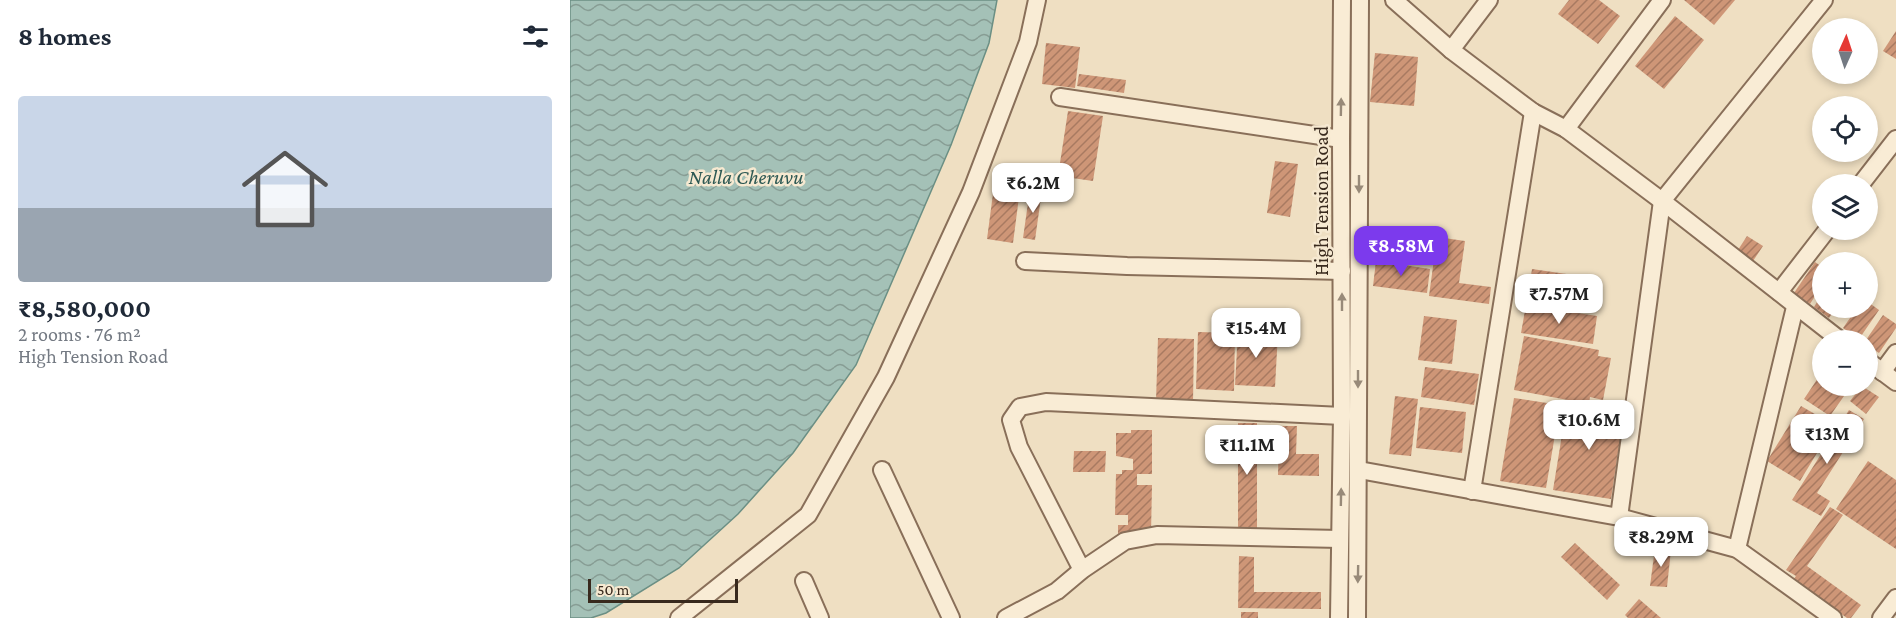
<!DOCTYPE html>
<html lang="en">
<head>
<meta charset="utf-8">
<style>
	:root { --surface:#fff; --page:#f6f6f7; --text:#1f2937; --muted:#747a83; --accent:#7c3aed }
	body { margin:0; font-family:"Crimson Pro",serif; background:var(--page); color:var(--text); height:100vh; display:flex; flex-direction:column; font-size:22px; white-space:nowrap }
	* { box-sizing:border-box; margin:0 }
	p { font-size:20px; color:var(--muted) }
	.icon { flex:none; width:33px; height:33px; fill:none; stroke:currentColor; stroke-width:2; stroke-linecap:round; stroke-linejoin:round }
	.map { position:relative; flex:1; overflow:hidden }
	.sheet { display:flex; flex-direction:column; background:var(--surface); width:570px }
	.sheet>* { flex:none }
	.needle { width:39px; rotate:3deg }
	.fabs { position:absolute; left:1242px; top:18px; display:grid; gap:12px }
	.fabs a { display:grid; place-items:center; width:66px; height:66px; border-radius:50%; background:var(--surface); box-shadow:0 3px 9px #0003; font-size:30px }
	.scale { position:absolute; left:18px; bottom:15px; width:150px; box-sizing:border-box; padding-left:6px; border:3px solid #38291d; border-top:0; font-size:16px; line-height:21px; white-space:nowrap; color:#38291d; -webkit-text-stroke:4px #f6e9d1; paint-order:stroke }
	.price { position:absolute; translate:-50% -51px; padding:0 14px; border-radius:12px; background:#fff; color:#222; font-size:20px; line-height:39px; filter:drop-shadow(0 2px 3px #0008) }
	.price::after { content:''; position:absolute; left:50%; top:36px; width:18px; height:14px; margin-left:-9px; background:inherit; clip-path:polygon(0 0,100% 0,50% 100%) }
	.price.current { background:var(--accent); color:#fff }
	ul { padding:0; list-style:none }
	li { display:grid; align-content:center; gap:12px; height:318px; padding:0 18px }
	li span { display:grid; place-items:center; height:186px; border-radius:6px; color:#555 }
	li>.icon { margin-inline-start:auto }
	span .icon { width:108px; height:108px; fill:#fffc; stroke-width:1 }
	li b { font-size:26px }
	h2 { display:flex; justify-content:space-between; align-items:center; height:72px; padding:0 18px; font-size:26px }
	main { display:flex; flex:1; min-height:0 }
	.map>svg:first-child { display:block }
	.water { fill:url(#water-waves); stroke:#6b8f84; stroke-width:1.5 }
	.building { fill:url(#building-hatch) }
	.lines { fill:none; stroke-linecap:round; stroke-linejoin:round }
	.street-casing { stroke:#896f59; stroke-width:20 }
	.street { stroke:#f9ecd5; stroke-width:16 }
	.oneway { fill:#988a79 }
	.labels { text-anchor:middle; stroke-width:5; stroke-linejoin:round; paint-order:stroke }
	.street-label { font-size:20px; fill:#38291d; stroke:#f6e9d1 }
	.water-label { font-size:21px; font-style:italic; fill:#2c5853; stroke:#f6e9d1 }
</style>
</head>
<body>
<main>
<section class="sheet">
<h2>8 homes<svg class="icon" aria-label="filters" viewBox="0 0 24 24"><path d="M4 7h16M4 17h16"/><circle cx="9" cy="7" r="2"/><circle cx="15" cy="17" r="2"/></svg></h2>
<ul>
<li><span style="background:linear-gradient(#c9d6e8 60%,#9aa5b1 0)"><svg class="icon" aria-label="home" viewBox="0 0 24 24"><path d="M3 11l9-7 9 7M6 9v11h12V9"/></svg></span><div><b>₹8,580,000</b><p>2 rooms · 76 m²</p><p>High Tension Road</p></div></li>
</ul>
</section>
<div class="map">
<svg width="1326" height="618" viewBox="0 0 1326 618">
	<defs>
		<pattern id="water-waves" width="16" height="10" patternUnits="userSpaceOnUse" patternTransform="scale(1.5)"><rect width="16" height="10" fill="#a4c1b7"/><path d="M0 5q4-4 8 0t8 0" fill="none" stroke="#879d94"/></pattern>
		<pattern id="building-hatch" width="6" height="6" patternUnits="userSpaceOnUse" patternTransform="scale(1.5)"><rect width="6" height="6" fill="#ce9677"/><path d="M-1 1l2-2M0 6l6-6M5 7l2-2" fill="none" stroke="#a87a61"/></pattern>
	</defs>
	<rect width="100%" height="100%" fill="#efdfc2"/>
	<!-- water -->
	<polygon class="water" points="0,0 427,0 419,43 381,145 286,365 223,453 168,514 109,568 36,613 21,618 0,618"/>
	<!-- building -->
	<g class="building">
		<polygon points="999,0 1029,0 1050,16 1028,44 988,14"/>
		<polygon points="1114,0 1165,0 1144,25"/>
		<polygon points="1105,16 1134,40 1094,89 1065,66"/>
		<polygon points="1326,31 1326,59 1313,51"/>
		<polygon points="476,43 510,47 505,88 472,84"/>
		<polygon points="805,53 848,57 844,106 800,102"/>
		<polygon points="509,74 556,80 554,93 507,86"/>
		<polygon points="498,111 533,116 523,181 488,176"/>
		<polygon points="705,161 728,164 720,217 697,213"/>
		<polygon points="426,171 452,174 443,243 417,239"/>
		<polygon points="460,189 472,190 465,240 453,238"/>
		<polygon points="1177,236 1193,246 1183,261 1168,250"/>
		<polygon points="867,237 895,241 889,283 921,287 919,304 859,296"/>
		<polygon points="806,261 860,269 857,293 803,286"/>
		<polygon points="1245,262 1252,267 1252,285 1240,304 1224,293"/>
		<polygon points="962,269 1017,277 1012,310 957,302"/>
		<polygon points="1252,294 1252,308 1266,308 1259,318 1244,307"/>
		<polygon points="1298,302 1309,310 1289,339 1273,328 1287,308 1298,308"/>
		<polygon points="956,305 1027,316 1023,344 951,333"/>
		<polygon points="1313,315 1326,324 1326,328 1309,353 1298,346 1296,340"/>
		<polygon points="854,316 887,320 882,364 848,360"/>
		<polygon points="668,331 708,333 705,387 665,385"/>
		<polygon points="628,332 665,333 664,391 626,389"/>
		<polygon points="954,336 1029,350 1028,356 1041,358 1033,400 1020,397 1019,404 944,390"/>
		<polygon points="588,338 624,339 623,402 586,401"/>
		<polygon points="855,367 909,374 904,405 851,397"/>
		<polygon points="1252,372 1252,386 1281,386 1260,416 1234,399"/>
		<polygon points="1292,386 1309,397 1296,414 1280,401"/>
		<polygon points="825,396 848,399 841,456 819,454"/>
		<polygon points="944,398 990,405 976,488 930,481"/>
		<polygon points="997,404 1054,412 1041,499 983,490"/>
		<polygon points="1231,406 1264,425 1230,481 1197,461"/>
		<polygon points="850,407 896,412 892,453 846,448"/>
		<polygon points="1279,410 1294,419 1247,493 1260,501 1251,516 1222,500"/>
		<rect x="668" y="423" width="19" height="105"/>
		<polygon points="709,426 727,426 726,454 749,454 749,476 708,475"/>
		<polygon points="561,430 582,430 582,474 567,474 567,485 582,485 581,534 548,534 548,525 558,525 558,515 545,515 546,474 552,474 552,470 563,470 563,459 546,456 546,433 561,433"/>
		<polygon points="504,451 536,451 535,472 503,472"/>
		<polygon points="1298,461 1326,480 1326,549 1266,509"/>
		<polygon points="1260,507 1273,515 1237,566 1291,605 1281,618 1277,618 1223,580 1226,576 1216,570"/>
		<polygon points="1005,543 1050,585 1037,600 991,557"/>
		<polygon points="1085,548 1101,550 1097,587 1080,586"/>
		<polygon points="669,556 684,557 684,592 751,592 751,609 668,608"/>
		<polygon points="1069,599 1091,618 1058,618 1055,615"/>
		<rect x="671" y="612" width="17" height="6"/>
	</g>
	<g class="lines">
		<!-- street casing -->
		<g class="street-casing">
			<g id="street">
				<polyline points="824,0 881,50 963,112 996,129 1092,201 1270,340"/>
				<polyline points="881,50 919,0"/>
				<polyline points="490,97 771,139"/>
				<polyline points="996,129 1092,0"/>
				<polyline points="1291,184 1326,139"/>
				<polyline points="455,261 557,266 772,271"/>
				<polyline points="1209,292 1257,230"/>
				<polyline points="1298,361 1326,382"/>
				<polyline points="1312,372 1326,353"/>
				<polyline points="312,470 381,618"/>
				<polyline points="789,470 1049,517 1167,549 1263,618"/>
				<polyline points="902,491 963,112"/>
				<polyline points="1049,517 1092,201 1254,0"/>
				<polyline points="1167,549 1225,307"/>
				<polyline points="512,570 449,447 441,420 450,407 476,402 772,416"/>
				<polyline points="234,581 250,618"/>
				<polyline points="109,618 238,515 316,377 401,192 458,42 467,0"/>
				<polyline points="436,618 487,591 512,570 555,541 587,535 770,539"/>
				<polyline points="769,618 772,416 771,139 772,0"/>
				<polyline points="787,618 790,0"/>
				<polyline points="1311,618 1326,598"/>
			</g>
		</g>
		<!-- street -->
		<use href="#street" class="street"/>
	</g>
	<!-- one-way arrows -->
	<defs><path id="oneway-solid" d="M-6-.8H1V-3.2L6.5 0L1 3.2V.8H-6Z" transform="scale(1.5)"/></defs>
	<g class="oneway">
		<use href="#oneway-solid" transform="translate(771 107) rotate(-89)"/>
		<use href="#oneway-solid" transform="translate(789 184) rotate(90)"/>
		<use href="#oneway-solid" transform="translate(772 302) rotate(-90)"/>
		<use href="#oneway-solid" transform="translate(788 379) rotate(90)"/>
		<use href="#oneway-solid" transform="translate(771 497) rotate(-89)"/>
		<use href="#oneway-solid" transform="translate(788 574) rotate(91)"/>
	</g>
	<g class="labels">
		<!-- street labels -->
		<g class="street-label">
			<text transform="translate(751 201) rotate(-90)" y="7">High Tension Road</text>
		</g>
		<!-- water labels -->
		<g class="water-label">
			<text x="176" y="184">Nalla Cheruvu</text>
		</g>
	</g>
</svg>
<div class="fabs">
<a><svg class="needle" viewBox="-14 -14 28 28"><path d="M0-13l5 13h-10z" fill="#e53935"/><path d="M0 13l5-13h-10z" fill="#747a83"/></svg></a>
<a><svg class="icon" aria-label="locate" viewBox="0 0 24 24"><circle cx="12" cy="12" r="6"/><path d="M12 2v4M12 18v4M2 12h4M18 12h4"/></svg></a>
<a><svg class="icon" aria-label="layers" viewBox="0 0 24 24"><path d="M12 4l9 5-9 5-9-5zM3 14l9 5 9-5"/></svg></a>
<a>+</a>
<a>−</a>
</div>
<div class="scale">50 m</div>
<b class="price" style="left:463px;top:214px">₹6.2M</b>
<b class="price current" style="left:831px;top:277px">₹8.58M</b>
<b class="price" style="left:989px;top:325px">₹7.57M</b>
<b class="price" style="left:686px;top:359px">₹15.4M</b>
<b class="price" style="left:1019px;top:451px">₹10.6M</b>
<b class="price" style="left:1257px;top:465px">₹13M</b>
<b class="price" style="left:677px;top:476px">₹11.1M</b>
<b class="price" style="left:1091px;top:568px">₹8.29M</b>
</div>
</main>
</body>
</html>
